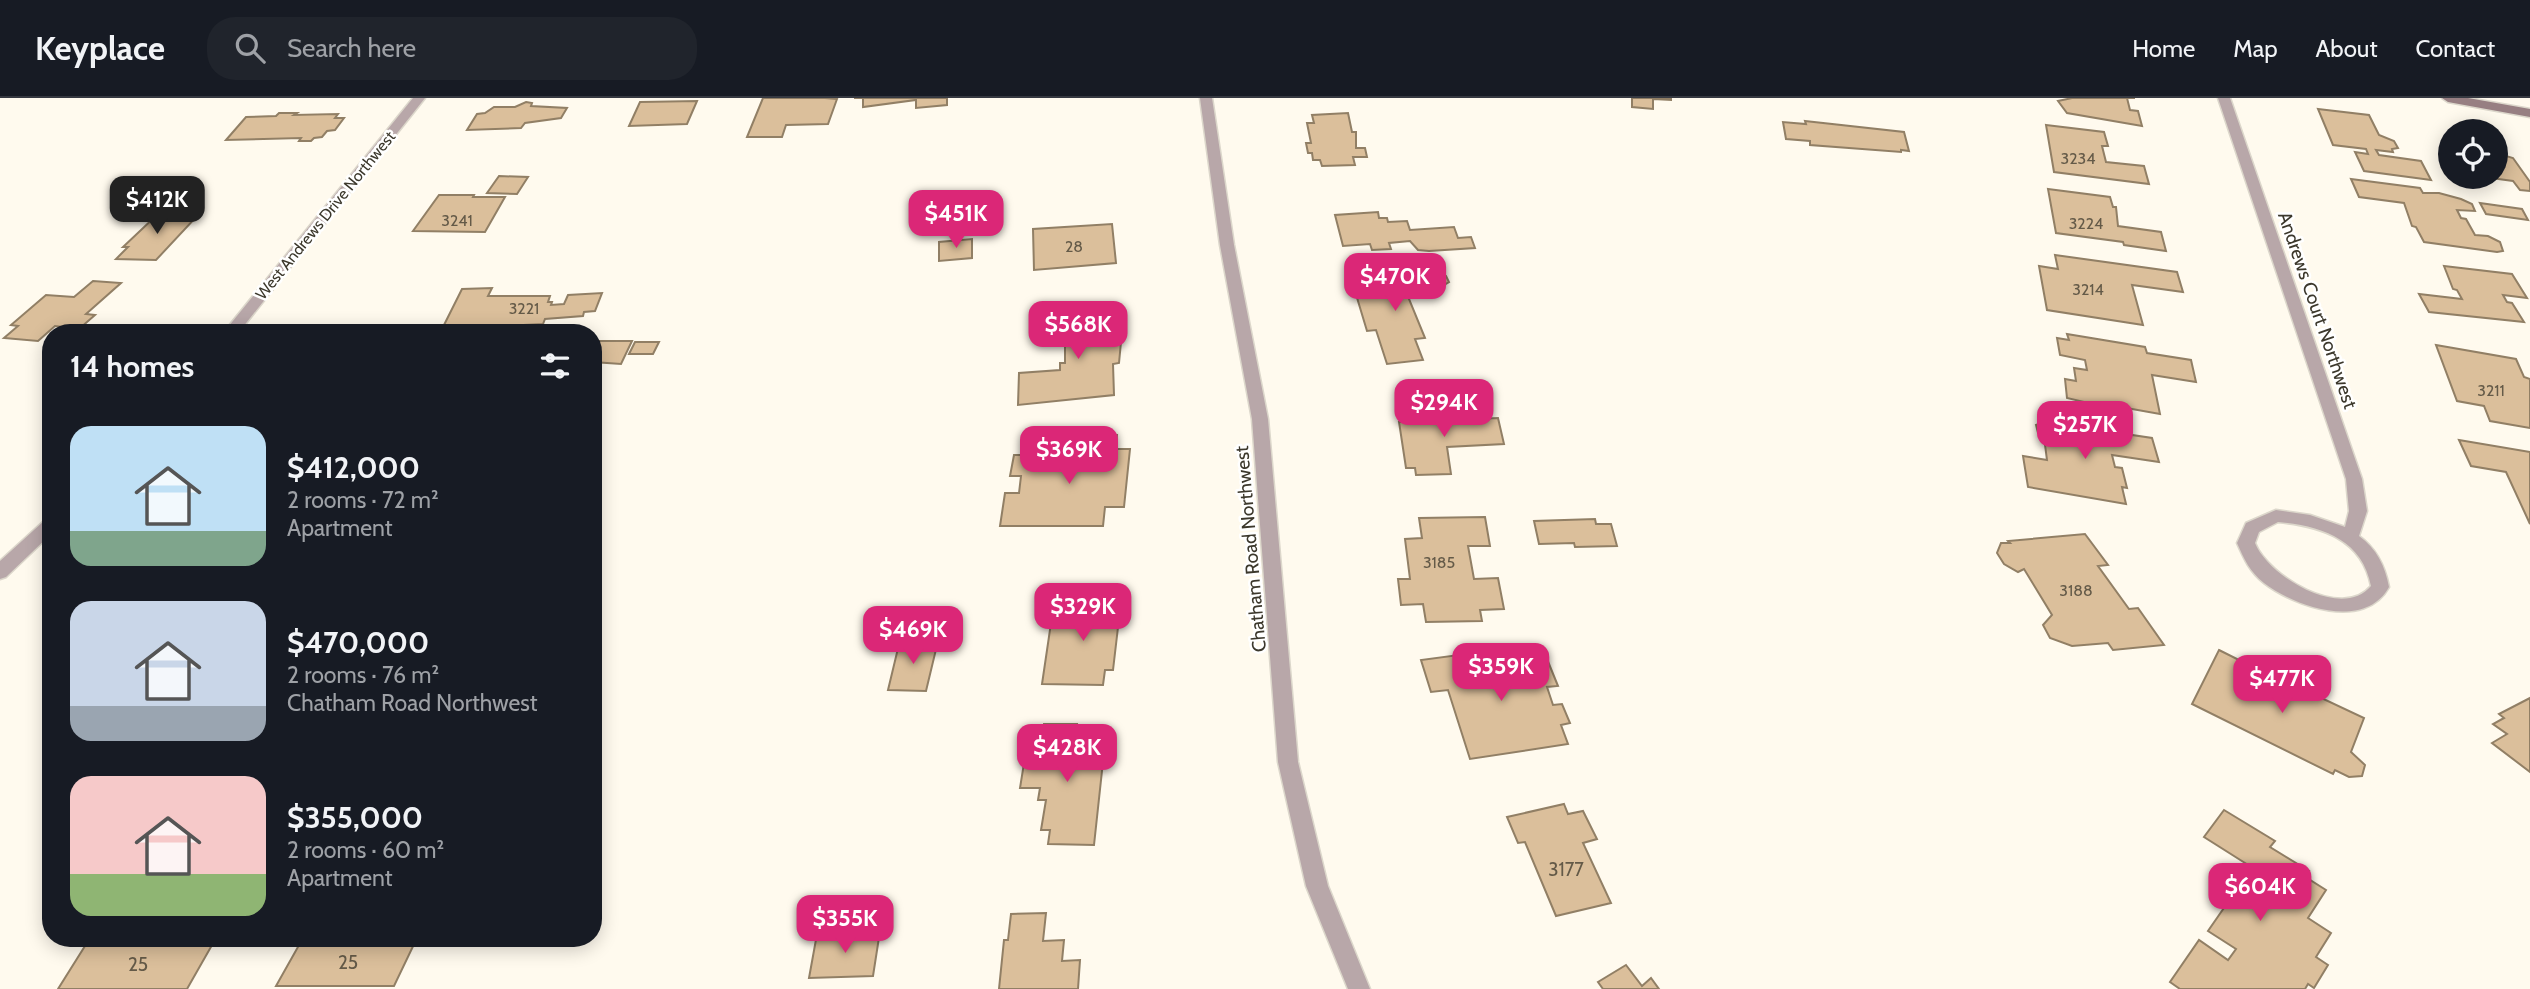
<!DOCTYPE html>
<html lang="en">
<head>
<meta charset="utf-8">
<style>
	:root { --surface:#171b24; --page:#20242c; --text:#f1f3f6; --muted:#9ea1a6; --line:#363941; --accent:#db2777 }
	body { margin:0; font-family:Cabin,sans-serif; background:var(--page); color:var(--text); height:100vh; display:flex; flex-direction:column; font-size:26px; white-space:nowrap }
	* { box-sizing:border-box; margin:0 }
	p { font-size:23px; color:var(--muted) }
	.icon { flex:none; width:38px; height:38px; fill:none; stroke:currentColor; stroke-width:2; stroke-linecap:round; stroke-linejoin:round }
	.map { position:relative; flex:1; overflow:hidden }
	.panel { position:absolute; left:42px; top:226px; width:560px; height:623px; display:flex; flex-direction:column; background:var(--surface); border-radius:28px; box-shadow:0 4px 18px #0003 }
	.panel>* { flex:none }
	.tools { position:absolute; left:2438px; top:21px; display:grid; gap:14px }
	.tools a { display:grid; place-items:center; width:70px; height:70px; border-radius:50%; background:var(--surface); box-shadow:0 4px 18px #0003; font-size:35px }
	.price { position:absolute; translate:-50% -60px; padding:0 16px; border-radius:14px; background:var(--accent); color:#fff; font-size:23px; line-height:46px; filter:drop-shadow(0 2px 4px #0008) }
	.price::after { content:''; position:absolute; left:50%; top:42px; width:21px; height:16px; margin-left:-10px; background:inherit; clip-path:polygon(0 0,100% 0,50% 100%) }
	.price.on { background:#222; color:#fff }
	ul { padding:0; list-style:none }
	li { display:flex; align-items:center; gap:21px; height:175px; padding:0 28px }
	li span { display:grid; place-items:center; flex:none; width:196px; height:140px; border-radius:21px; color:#555 }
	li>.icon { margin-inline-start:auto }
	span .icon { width:84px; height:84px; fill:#fffc; stroke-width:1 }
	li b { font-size:30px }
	h2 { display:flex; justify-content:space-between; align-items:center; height:84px; padding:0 28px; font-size:30px }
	header { display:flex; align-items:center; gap:42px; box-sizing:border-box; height:98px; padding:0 35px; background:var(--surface); border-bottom:2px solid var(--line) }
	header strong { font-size:33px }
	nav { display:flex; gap:38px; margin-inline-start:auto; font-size:24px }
	.search { width:490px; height:63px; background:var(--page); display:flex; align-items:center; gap:18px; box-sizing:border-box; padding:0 24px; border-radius:28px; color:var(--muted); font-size:26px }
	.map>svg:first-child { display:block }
	.building { fill:#dbbf9b; stroke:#917f65; stroke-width:2 }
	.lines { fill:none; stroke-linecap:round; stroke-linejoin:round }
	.minor-casing { stroke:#dcd7cb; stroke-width:3 }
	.secondary-casing { stroke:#dcd7cb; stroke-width:3 }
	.minor { fill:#b8a7a9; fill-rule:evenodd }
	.secondary { fill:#977f82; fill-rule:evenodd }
	.labels { text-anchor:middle; stroke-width:5; stroke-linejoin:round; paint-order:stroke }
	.number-label { font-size:16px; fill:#645a48 }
	.far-street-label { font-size:16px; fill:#3c382c; stroke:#fff }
	.street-label { font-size:19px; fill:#3c382c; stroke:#fff }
	.near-number-label { font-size:19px; fill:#645a48 }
</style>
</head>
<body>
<header>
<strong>Keyplace</strong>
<div class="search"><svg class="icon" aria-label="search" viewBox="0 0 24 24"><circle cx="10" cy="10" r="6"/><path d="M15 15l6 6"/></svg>Search here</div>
<nav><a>Home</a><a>Map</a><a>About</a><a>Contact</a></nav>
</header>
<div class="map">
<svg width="2530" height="891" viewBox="0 0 2530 891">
	<rect width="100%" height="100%" fill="#fffaee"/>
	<!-- building -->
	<g class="building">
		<polygon points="763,0 825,0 837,1 828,26 786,27 782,39 747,39"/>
		<polygon points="854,0 947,0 947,7 916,10 916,2 863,9 863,0"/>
		<polygon points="1632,0 1671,0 1671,2 1653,1 1653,11 1632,9"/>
		<polygon points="2072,0 2135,0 2127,0 2130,12 2138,13 2142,28 2067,15 2058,3"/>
		<polygon points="697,3 687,26 629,28 640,4"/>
		<polygon points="526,4 532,5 531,8 567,10 561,20 525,25 521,30 467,32 477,16 485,15 494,9 515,9"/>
		<polygon points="2318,11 2369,17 2379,37 2394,43 2398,50 2392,51 2393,54 2376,52 2379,57 2421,63 2431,82 2364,73 2355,54 2368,56 2366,51 2333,47"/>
		<polygon points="279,15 297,15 294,17 338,16 335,20 344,20 335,32 327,33 322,39 314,40 311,43 299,43 301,40 226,42 246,19 276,18"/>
		<polygon points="1348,15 1352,34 1356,34 1356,50 1365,50 1367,59 1353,59 1355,67 1322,68 1320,62 1313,62 1312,55 1308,55 1306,45 1311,45 1307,25 1314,25 1312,17"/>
		<polygon points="1805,23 1904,34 1909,53 1901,52 1901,54 1810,47 1810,43 1786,41 1783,24 1806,26"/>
		<polygon points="2046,27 2104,34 2108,48 2102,48 2106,64 2144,68 2149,86 2054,74"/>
		<polygon points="2496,55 2513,60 2530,84 2530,93 2520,92 2513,83 2491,80 2496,79"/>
		<polygon points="499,78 528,79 517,96 487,95"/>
		<polygon points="2351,81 2420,90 2423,95 2439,95 2461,101 2472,106 2475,113 2457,112 2461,120 2466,121 2475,137 2488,138 2500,144 2503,153 2497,154 2424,144 2416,129 2412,128 2404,105 2359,99"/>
		<polygon points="2048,91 2110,99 2113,109 2116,109 2118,128 2161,134 2166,153 2124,147 2123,144 2056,135"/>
		<polygon points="439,97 474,97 473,99 505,99 485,134 413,133"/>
		<polygon points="2480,105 2522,111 2528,122 2486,116"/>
		<polygon points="1378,114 1379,120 1387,120 1388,124 1407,123 1410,132 1454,129 1458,140 1471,139 1475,150 1429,153 1418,152 1410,143 1389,145 1391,151 1372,152 1370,146 1343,148 1335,117"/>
		<polygon points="159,115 199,116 156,162 116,161 128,149 123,149"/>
		<polygon points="1112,126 1116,165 1034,172 1033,131"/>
		<polygon points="972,141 972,160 939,163 939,144"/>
		<polygon points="2055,157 2177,174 2183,194 2132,187 2143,227 2047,212 2039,168 2058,171"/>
		<polygon points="2444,168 2512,176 2527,200 2503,197 2507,204 2512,205 2524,224 2429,214 2419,196 2462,201 2457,192 2453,191"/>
		<polygon points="1438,173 1446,178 1449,184 1444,187 1389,192 1390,198 1407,196 1425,240 1415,241 1423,262 1387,266 1376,232 1367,233 1352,183"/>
		<polygon points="93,183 121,185 86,216 95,217 79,231 55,228 38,243 4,240 18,228 11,227 46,197 74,199"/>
		<polygon points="492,190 488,198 550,198 548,204 552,204 551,207 564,206 568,197 602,195 595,213 584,214 583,218 545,221 543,226 442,231 462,191"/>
		<polygon points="1106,207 1107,222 1117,222 1118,245 1121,244 1119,265 1113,266 1114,297 1018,307 1019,275 1060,272 1060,265 1065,265 1065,209"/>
		<polygon points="2067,236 2145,249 2147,255 2191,262 2196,284 2152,277 2160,316 2121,309 2122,313 2067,300 2065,281 2076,283 2074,270 2087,272 2085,262 2060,257 2057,240 2069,242"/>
		<polygon points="593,243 632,243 621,266 593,264"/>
		<polygon points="635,244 659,244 653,256 629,256"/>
		<polygon points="2436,247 2516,261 2524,279 2530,281 2530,330 2490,323 2484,308 2457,303"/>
		<polygon points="1473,313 1475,321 1498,320 1504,346 1447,349 1451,376 1416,377 1415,370 1406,370 1399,324 1420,324 1419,315"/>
		<polygon points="2045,324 2152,340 2159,364 2112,357 2115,369 2122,370 2127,390 2122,389 2126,406 2028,389 2023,358 2047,362 2044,339 2038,335 2036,327"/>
		<polygon points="1082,337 1117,337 1116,351 1130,351 1124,409 1105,409 1103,428 1000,428 1005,395 1019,395 1021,378 1010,378 1014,357 1079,357"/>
		<polygon points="2459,342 2530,354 2530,426 2506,374 2471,368"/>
		<polygon points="1485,419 1490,448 1468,448 1474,481 1498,480 1504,511 1480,512 1482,523 1426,524 1423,506 1401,507 1398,481 1410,481 1405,441 1422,440 1419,420"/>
		<polygon points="1595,421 1596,426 1611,426 1617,448 1575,449 1574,445 1539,446 1534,423"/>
		<polygon points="2085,436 2108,467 2098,468 2129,511 2138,510 2164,547 2113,552 2108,545 2072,548 2050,540 2043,527 2052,517 2024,471 2018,474 2004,466 1997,455 2001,445 2010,445 2008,443"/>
		<polygon points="1085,496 1116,496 1114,512 1120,512 1113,572 1105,572 1103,587 1042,586 1051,525 1062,525 1064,511 1082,511"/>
		<polygon points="900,542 938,543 926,593 888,592"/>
		<polygon points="2219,552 2307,596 2313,596 2364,620 2351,654 2365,667 2362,678 2349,679 2335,672 2333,676 2192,606"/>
		<polygon points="1466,556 1469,564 1533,556 1536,563 1547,561 1558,588 1547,589 1553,607 1562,606 1570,625 1561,627 1568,646 1470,661 1448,592 1431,594 1421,562"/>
		<polygon points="2530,600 2530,674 2492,645 2507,636 2493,626 2504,620 2499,616"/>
		<polygon points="1044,626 1077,626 1075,645 1105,645 1094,747 1048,746 1050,732 1041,732 1046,702 1038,702 1040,690 1020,690 1025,659 1039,660"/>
		<polygon points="1564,706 1568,716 1583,713 1597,741 1583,745 1611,805 1556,818 1525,744 1518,745 1507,719"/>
		<polygon points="2224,712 2275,743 2270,749 2309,773 2304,778 2326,792 2308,820 2331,835 2316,859 2328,867 2314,890 2308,886 2305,891 2180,891 2170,884 2199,842 2228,862 2236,851 2208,833 2235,794 2248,802 2264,777 2204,739"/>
		<polygon points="1046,815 1043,843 1064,842 1062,863 1080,862 1078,891 999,891 1004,842 1008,842 1011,816"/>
		<polygon points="880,833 873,878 809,880 817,836"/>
		<polygon points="90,840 216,840 187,891 58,891"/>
		<polygon points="303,840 417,840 394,888 276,888"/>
		<polygon points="1626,867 1642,888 1651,880 1659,891 1603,891 1598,884"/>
	</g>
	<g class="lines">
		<!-- minor casing -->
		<g class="minor-casing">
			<g id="minor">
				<polygon points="413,0 425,0 239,234 224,234"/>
				<polygon points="1200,0 1212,0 1234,147 1268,321 1298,664 1328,788 1370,891 1348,891 1306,788 1278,664 1252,321 1220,147"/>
				<path d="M2218 0H2230L2362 381 2367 413 2359 438C2377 451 2385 468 2389 489 2365 533 2295 509 2264 485 2250 474 2244 461 2237 445L2246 425 2276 412 2310 417 2345 429 2349 413 2346 381ZM2278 424C2321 428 2362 441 2371 488 2342 523 2268 478 2255 445L2259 434Z"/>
				<polygon points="51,420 51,436 6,479 0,481 0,463 45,422"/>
			</g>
		</g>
		<!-- secondary casing -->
		<g class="secondary-casing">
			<polygon id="secondary" points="2442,0 2468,0 2530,11 2530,19 2448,4"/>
		</g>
		<!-- minor -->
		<use href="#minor" class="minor"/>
		<!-- secondary -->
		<use href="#secondary" class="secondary"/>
	</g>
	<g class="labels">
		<!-- number labels -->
		<g class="number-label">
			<text x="2078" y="66">3234</text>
			<text x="457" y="128">3241</text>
			<text x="2086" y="131">3224</text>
			<text x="1074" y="154">28</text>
			<text x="2088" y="197">3214</text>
			<text x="524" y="216">3221</text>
			<text x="2491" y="298">3211</text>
			<text x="1439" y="470">3185</text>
			<text x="2076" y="498">3188</text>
		</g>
		<!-- far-street labels -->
		<g class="far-street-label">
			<text transform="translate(325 117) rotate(-51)" y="6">West Andrews Drive Northwest</text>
		</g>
		<!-- street labels -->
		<g class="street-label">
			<text transform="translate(2318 212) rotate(71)" y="7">Andrews Court Northwest</text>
			<text transform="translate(1250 451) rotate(-95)" y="7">Chatham Road Northwest</text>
		</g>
		<!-- near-number labels -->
		<g class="near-number-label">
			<text x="1566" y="778">3177</text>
			<text x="348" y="871">25</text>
			<text x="138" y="873">25</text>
		</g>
	</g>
</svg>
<div class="tools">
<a><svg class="icon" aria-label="locate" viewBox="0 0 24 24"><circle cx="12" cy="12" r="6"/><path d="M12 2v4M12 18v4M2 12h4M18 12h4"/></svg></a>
</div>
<b class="price on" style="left:157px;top:138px">$412K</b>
<b class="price" style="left:956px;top:152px">$451K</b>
<b class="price" style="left:1395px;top:215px">$470K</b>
<b class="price" style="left:1078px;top:263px">$568K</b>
<b class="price" style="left:1444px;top:341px">$294K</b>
<b class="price" style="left:2085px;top:363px">$257K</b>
<b class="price" style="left:1069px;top:388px">$369K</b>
<b class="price" style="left:1083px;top:545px">$329K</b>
<b class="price" style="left:913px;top:568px">$469K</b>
<b class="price" style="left:1501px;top:605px">$359K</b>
<b class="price" style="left:2282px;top:617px">$477K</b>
<b class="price" style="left:1067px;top:686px">$428K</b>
<b class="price" style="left:2260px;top:825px">$604K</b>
<b class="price" style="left:845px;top:857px">$355K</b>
<section class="panel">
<h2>14 homes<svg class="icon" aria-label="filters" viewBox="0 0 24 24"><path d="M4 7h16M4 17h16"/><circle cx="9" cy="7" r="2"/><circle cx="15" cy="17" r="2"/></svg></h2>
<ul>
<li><span style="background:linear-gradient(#bfe0f5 75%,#7fa58c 0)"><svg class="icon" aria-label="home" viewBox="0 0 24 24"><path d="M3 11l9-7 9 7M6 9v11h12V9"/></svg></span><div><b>$412,000</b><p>2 rooms · 72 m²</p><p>Apartment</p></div></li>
<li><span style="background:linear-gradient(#c9d6e8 75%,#9aa5b1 0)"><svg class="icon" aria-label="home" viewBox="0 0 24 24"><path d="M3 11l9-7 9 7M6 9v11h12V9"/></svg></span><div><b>$470,000</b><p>2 rooms · 76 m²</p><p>Chatham Road Northwest</p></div></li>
<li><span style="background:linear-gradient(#f6c9c9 70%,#8fb573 0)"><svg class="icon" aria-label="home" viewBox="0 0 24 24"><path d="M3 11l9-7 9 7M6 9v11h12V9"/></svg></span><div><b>$355,000</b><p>2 rooms · 60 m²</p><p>Apartment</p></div></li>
</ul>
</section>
</div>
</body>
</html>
